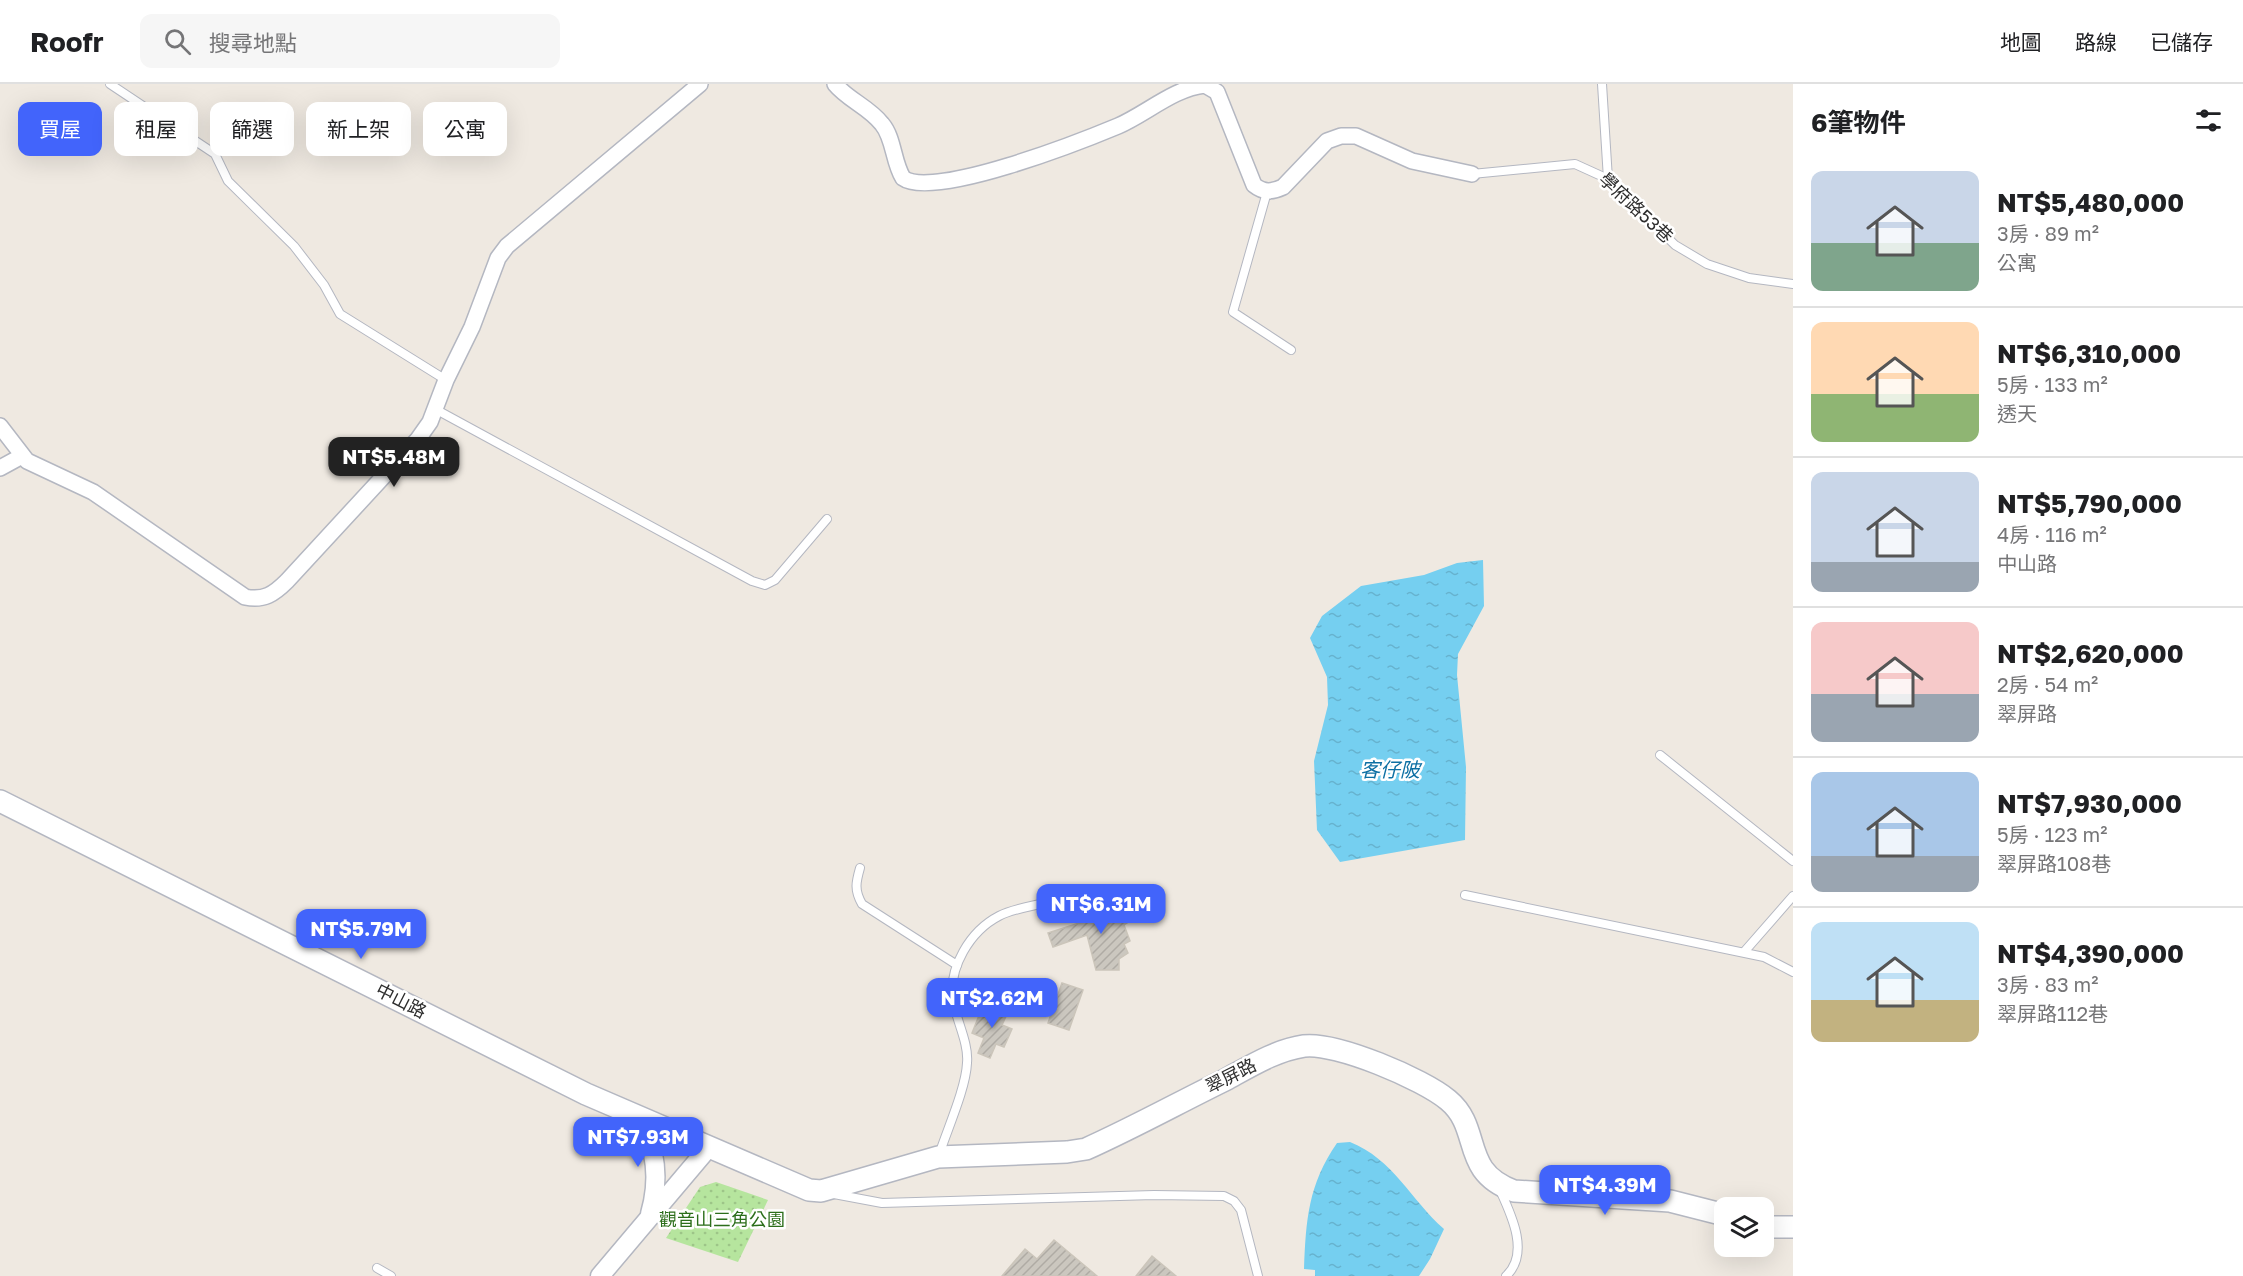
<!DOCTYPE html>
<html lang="zh-TW">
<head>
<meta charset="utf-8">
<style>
	:root { --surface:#fff; --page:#f6f6f6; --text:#202124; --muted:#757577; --line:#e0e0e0; --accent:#4264fb }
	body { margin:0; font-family:"Golos Text","Noto Sans TC",sans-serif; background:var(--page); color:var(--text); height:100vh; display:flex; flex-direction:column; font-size:22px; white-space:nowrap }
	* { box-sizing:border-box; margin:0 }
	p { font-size:20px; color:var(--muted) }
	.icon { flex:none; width:33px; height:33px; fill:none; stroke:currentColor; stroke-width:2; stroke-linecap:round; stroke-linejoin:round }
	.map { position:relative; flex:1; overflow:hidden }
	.drawer { display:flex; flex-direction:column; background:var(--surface); width:450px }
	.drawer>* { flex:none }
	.guide { position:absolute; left:18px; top:18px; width:570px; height:54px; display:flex; gap:12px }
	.fabs { position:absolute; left:1714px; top:1113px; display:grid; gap:12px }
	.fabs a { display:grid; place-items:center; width:60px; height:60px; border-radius:12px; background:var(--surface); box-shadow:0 6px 24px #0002; font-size:30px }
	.price { position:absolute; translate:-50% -51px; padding:0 14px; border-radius:12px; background:var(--accent); color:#fff; font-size:20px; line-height:39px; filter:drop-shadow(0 2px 3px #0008) }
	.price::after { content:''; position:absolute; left:50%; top:36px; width:18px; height:14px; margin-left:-9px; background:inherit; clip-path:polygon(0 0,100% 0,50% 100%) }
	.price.active { background:#222; color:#fff }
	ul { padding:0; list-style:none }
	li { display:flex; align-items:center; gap:18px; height:150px; padding:0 18px }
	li+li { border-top:2px solid var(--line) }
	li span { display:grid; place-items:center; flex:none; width:168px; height:120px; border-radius:12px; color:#555 }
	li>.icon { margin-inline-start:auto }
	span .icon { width:72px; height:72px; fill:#fffc; stroke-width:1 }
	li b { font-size:26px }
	h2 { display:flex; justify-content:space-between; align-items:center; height:72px; padding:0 18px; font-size:26px }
	.tag { padding:0 21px; border-radius:12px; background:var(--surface); box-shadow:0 6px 24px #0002; font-size:21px; line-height:54px }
	.tag.active { background:var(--accent); color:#fff }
	header { display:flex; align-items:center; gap:36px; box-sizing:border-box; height:84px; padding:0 30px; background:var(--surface); border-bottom:2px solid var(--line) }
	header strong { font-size:28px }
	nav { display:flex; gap:33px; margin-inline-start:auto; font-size:21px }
	.search { width:420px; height:54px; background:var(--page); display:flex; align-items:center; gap:15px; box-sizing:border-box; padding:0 21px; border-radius:12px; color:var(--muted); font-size:22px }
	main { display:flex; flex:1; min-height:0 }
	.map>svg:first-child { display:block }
	.park { fill:url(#park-dots) }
	.water { fill:url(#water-ripples) }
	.building { fill:url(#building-hatch); stroke:#cbc5ba; stroke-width:1.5 }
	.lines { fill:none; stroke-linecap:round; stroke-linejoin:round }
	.service-casing { stroke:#b4b7c1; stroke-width:10 }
	.minor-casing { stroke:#b4b7c1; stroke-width:18 }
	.tertiary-casing { stroke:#b4b7c1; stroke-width:21 }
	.secondary-casing { stroke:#b4b7c1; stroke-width:24 }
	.service { stroke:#fff; stroke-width:8 }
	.minor { stroke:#fff; stroke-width:15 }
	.tertiary { stroke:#fff; stroke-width:18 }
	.secondary { stroke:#fff; stroke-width:21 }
	.labels { text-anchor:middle; stroke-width:5; stroke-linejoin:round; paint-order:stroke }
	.street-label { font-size:18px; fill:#2e2e2e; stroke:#fff }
	.park-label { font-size:18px; fill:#2c6e1b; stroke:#fff }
	.water-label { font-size:20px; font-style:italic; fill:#0d6fa3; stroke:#fff }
</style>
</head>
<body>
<header>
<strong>Roofr</strong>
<div class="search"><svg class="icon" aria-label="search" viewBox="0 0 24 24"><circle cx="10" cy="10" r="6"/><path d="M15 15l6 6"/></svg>搜尋地點</div>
<nav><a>地圖</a><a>路線</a><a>已儲存</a></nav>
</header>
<main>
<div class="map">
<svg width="1793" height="1192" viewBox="0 0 1793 1192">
	<defs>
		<pattern id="park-dots" width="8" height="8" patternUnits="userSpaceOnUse" patternTransform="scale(1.5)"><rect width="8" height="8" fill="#b6e59e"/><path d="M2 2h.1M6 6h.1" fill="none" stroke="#9dc588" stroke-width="1.8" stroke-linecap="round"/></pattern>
		<pattern id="water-ripples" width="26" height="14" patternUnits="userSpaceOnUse" patternTransform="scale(1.5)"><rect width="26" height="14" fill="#75cff0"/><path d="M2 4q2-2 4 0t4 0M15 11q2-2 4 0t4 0" fill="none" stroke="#66b2ce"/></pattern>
		<pattern id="building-hatch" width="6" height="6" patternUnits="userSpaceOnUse" patternTransform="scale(1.5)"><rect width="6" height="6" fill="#cbc7bf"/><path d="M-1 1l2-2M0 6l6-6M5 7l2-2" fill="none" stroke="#afaba4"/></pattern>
	</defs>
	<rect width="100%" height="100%" fill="#efe9e1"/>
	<!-- park -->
	<polygon class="park" points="716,1098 768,1116 738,1178 666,1154 700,1103"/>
	<!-- water -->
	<g class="water">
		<polygon points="1483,476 1484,522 1458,570 1457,591 1466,683 1465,756 1340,778 1317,746 1314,677 1328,621 1327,593 1310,554 1322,532 1361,502 1424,491 1457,479"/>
		<path d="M1350 1058C1393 1075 1411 1116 1444 1145L1430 1175 1419 1192H1315V1186L1304 1185C1306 1136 1308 1101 1337 1059Z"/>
	</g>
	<!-- building -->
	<g class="building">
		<polygon points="1122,816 1133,835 1124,841 1130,857 1124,860 1128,869 1119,875 1119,886 1096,886 1087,851 1053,863 1048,849 1098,833 1096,824"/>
		<polygon points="1062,899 1083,906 1069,946 1048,939"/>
		<polygon points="984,919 1008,928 1002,941 1012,945 1004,963 996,960 990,974 978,969 984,954 972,949"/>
		<polygon points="1054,1156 1097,1192 1002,1192 1025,1165 1037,1175"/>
		<polygon points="1152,1172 1176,1192 1136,1192"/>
	</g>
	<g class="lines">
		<!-- service casing -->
		<g class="service-casing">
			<g id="service">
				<polyline points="110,0 215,70 228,97 294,162 324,201 340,230 446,296"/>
				<polyline points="1602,0 1608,95"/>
				<polyline points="1472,90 1575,80 1608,95 1675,161 1707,180 1749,194 1793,200"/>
				<polyline points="1267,108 1233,228 1291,266"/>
				<polyline points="435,325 752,497 765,501 775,496 827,435"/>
				<polyline points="1660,671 1793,777"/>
				<path d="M860 784C856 798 854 806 862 820L957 881"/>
				<polyline points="1465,811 1764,873 1793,888"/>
				<polyline points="1744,868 1793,812"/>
				<path d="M939 1071C947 1046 966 1004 967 979 969 959 956 936 953 916 948 884 970 847 999 832 1014 824 1035 822 1052 817"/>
				<path d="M1499 1104C1510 1128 1531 1169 1506 1192"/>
				<polyline points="834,1110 882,1119 1154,1111 1224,1112 1234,1117 1241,1126 1258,1192"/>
				<polyline points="377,1184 391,1192"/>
			</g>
		</g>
		<!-- minor casing -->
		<g class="minor-casing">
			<g id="minor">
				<path d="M835 0C848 16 869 23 882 40 894 54 893 78 903 94 933 116 1082 57 1118 42 1146 30 1174 4 1205 1L1217 8 1254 101C1264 109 1272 108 1283 103L1327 57 1341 52H1356L1412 77 1472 90"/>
				<path d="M0 342 27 377 93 408 245 513C264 517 274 510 287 497L418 355 430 338 446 296 472 243 498 174 507 162 700 0"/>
				<polyline points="0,384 22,372"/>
			</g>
		</g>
		<!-- tertiary casing -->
		<g class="tertiary-casing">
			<g id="tertiary">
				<path d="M640 1033C656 1066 660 1095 650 1130"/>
				<polyline points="600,1192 709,1063"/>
			</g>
		</g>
		<!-- secondary casing -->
		<g class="secondary-casing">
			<g id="secondary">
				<path d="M0 717 586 1010 809 1106 821 1107 938 1073 1067 1068 1086 1065C1133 1044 1178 1019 1225 996 1249 983 1276 966 1304 962 1336 958 1423 995 1448 1016 1483 1045 1459 1087 1514 1107L1670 1117 1725 1131"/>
				<polyline points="1764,1143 1793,1143"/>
			</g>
		</g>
		<!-- service -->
		<use href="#service" class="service"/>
		<!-- minor -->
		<use href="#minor" class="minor"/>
		<!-- tertiary -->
		<use href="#tertiary" class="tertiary"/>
		<!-- secondary -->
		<use href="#secondary" class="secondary"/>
	</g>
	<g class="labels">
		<!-- street labels -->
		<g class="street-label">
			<text transform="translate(1636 124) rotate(43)" y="6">學府路53巷</text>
			<text transform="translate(401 917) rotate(27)" y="6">中山路</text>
			<text transform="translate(1231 992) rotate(-27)" y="6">翠屏路</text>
		</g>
		<!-- park labels -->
		<g class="park-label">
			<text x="722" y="1142">觀音山三角公園</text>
		</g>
		<!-- water labels -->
		<g class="water-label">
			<text x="1390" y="693">客仔陂</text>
		</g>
	</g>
</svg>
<div class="fabs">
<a><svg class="icon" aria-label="layers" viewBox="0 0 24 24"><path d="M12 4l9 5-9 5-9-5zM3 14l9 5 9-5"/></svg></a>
</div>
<b class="price active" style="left:394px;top:404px">NT$5.48M</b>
<b class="price" style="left:1101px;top:851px">NT$6.31M</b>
<b class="price" style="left:361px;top:876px">NT$5.79M</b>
<b class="price" style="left:992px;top:945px">NT$2.62M</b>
<b class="price" style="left:638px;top:1084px">NT$7.93M</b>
<b class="price" style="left:1605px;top:1132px">NT$4.39M</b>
<div class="guide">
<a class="tag active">買屋</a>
<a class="tag">租屋</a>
<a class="tag">篩選</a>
<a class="tag">新上架</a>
<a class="tag">公寓</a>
</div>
</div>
<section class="drawer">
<h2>6筆物件<svg class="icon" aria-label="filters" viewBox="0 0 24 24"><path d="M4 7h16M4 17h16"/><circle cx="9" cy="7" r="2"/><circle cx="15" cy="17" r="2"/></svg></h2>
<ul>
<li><span style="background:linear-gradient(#c9d6e8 60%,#7fa58c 0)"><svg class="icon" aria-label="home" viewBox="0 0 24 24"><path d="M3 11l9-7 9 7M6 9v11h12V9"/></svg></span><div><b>NT$5,480,000</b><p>3房 · 89 m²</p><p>公寓</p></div></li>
<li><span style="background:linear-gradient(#ffd9b3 60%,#8fb573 0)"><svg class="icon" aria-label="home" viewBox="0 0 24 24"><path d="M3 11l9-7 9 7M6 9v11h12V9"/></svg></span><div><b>NT$6,310,000</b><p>5房 · 133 m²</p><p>透天</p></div></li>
<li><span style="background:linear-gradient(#c9d6e8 75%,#9aa5b1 0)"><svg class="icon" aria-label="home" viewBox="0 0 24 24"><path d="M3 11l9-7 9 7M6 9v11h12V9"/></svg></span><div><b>NT$5,790,000</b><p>4房 · 116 m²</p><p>中山路</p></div></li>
<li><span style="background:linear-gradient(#f6c9c9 60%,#9aa5b1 0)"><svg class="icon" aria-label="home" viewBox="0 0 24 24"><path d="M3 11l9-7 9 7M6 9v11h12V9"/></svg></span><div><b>NT$2,620,000</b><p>2房 · 54 m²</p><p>翠屏路</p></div></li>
<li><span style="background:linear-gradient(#a9c7e8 70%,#9aa5b1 0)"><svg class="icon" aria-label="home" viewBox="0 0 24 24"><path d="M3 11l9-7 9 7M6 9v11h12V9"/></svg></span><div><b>NT$7,930,000</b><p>5房 · 123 m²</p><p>翠屏路108巷</p></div></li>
<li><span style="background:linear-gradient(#bfe0f5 65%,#c2b280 0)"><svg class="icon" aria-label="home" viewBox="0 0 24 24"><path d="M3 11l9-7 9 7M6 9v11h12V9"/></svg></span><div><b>NT$4,390,000</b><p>3房 · 83 m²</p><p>翠屏路112巷</p></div></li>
</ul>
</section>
</main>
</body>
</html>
